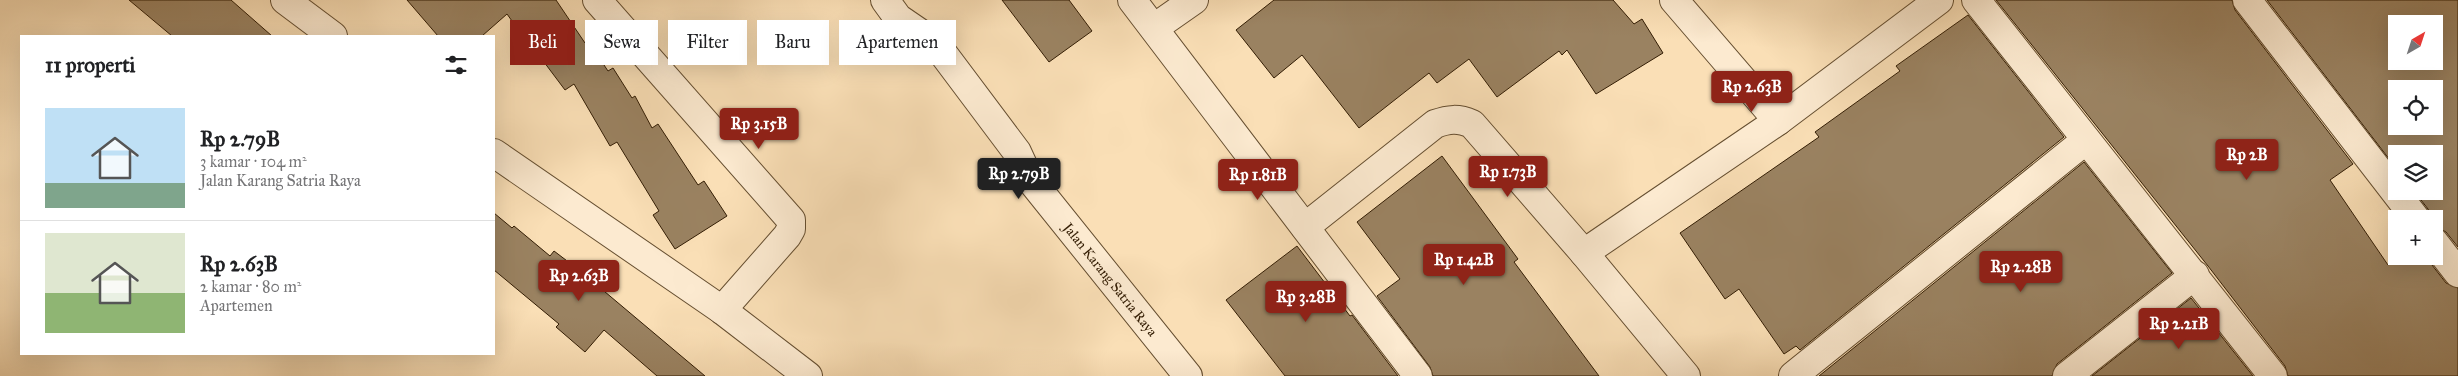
<!DOCTYPE html>
<html lang="id">
<head>
<meta charset="utf-8">
<style>
	:root { --surface:#fff; --page:#f2f2f2; --text:#202124; --muted:#757577; --line:#e0e0e0; --accent:#8f2418 }
	body { margin:0; font-family:"IM FELL Great Primer",serif; background:var(--page); color:var(--text); height:100vh; display:flex; flex-direction:column; font-size:19px; white-space:nowrap }
	* { box-sizing:border-box; margin:0 }
	p { font-size:16px; color:var(--muted) }
	.icon { flex:none; width:28px; height:28px; fill:none; stroke:currentColor; stroke-width:2; stroke-linecap:round; stroke-linejoin:round }
	.map { position:relative; flex:1; overflow:hidden }
	.details { position:absolute; left:20px; top:35px; width:475px; height:320px; display:flex; flex-direction:column; background:var(--surface); border-radius:0px; box-shadow:0 5px 20px #0002 }
	.details>* { flex:none }
	.top-card { position:absolute; left:510px; top:20px; width:475px; height:45px; display:flex; gap:10px }
	.needle { width:32px; rotate:39deg }
	.buttons { position:absolute; left:2388px; top:15px; display:grid; gap:10px }
	.buttons a { display:grid; place-items:center; width:55px; height:55px; border-radius:0px; background:var(--surface); box-shadow:0 5px 20px #0002; font-size:25px }
	.price { position:absolute; translate:-50% -42px; padding:0 11px; border-radius:5px; background:var(--accent); color:#fff; font-size:16px; line-height:32px; filter:drop-shadow(0 1px 2px #0008) }
	.price::after { content:''; position:absolute; left:50%; top:30px; width:15px; height:11px; margin-left:-8px; background:inherit; clip-path:polygon(0 0,100% 0,50% 100%) }
	.price.current { background:#222; color:#fff }
	ul { padding:0; list-style:none }
	li { display:flex; align-items:center; gap:15px; height:125px; padding:0 25px }
	li+li { border-top:1px solid var(--line) }
	li span { display:grid; place-items:center; flex:none; width:140px; height:100px; border-radius:0px; color:#555 }
	li>.icon { margin-inline-start:auto }
	span .icon { width:60px; height:60px; fill:#fffc; stroke-width:1 }
	li b { font-size:21px }
	h2 { display:flex; justify-content:space-between; align-items:center; height:60px; padding:0 25px; font-size:21px }
	.tag { padding:0 18px; border-radius:0px; background:var(--surface); box-shadow:0 5px 20px #0002; font-size:18px; line-height:45px }
	.tag.current { background:var(--accent); color:#fff }
	.map>svg:first-child { display:block }
	.building { fill:#9a8261; stroke:#331d04; fill-rule:evenodd }
	.lines { fill:none; stroke-linecap:round; stroke-linejoin:round }
	.minor-casing { stroke:#654e30; stroke-width:30 }
	.minor { stroke:#fcead0; stroke-width:28 }
	.labels { text-anchor:middle; stroke-width:5; stroke-linejoin:round; paint-order:stroke }
	.street-label { font-size:14px; fill:#331d04; stroke:#fcead0 }
</style>
</head>
<body>
<div class="map">
<svg width="2458" height="376" viewBox="0 0 2458 376">
	<rect width="100%" height="100%" fill="#fadfb6"/>
	<filter id="stains"><feTurbulence type="fractalNoise" baseFrequency=".004" numOctaves="4"/><feColorMatrix values="0 0 0 0 .2 0 0 0 0 .09 0 0 0 0 .02 0 0 0 .5 -.17"/></filter>
	<radialGradient id="worn" r=".72"><stop offset=".6" stop-color="#630" stop-opacity="0"/><stop offset="1" stop-color="#630" stop-opacity=".3"/></radialGradient>
	<!-- building -->
	<g class="building">
		<polygon points="129,0 231,0 272,36 172,36"/>
		<polygon points="407,0 556,0 585,43 588,41 608,71 613,68 632,98 635,96 652,128 658,124 698,185 704,181 727,216 675,249 653,215 659,211 617,142 610,146 574,84 565,90 544,62 542,63 507,14 482,36 438,36"/>
		<polygon points="1002,0 1069,0 1092,31 1049,62"/>
		<polygon points="1274,0 1613,0 1634,24 1642,19 1663,53 1596,94 1567,50 1562,55 1559,51 1497,97 1469,59 1437,83 1429,73 1359,128 1302,55 1274,78 1236,30"/>
		<polygon points="1996,0 2232,0 2235,10 2353,164 2330,180 2388,265 2400,256 2425,256 2446,283 2458,288 2458,376 2288,376 2285,366 2208,266"/>
		<path d="M2267 0H2458V247L2446 232 2436 227 2428 209 2414 191H2434V154H2396V168ZM2396 24H2434V61H2396ZM2396 89H2434V126H2396Z"/>
		<polygon points="1968,15 2064,137 1800,350 1796,346 1784,354 1739,289 1725,299 1680,233 1819,137 1815,132 1900,71 1896,66"/>
		<polygon points="1442,156 1518,259 1514,262 1599,376 1433,376 1430,367 1377,296 1400,279 1357,222"/>
		<polygon points="2084,162 2172,273 2057,364 2052,376 1819,376"/>
		<polygon points="494,213 512,228 514,226 550,256 554,251 579,270 705,376 657,376 604,330 585,352 556,327 559,324 494,270"/>
		<polygon points="1297,246 1350,316 1352,315 1398,376 1285,376 1226,300"/>
		<polygon points="2191,298 2253,376 2092,376"/>
	</g>
	<g class="lines">
		<!-- minor casing -->
		<g class="minor-casing">
			<g id="minor">
				<polyline points="285,0 333,36"/>
				<polyline points="597,0 791,220 791,229 787,236 722,310"/>
				<path id="s1" d="M885 0 898 18 936 44 1017 152 1029 178 1188 376"/>
				<polyline points="1132,0 1418,376"/>
				<polyline points="1674,0 1778,121"/>
				<polyline points="1976,0 2273,376"/>
				<polyline points="2247,0 2416,219"/>
				<polyline points="1154,28 1194,0"/>
				<polyline points="494,153 722,310 808,376"/>
				<path d="M1305 227 1435 124C1449 119 1458 118 1472 124L1584 253 1686 376"/>
				<polyline points="2434,242 2458,273"/>
				<polyline points="1584,253 1778,121 1939,0"/>
				<polyline points="1793,376 2086,140"/>
				<polyline points="2067,376 2195,275"/>
			</g>
		</g>
		<!-- minor -->
		<use href="#minor" class="minor"/>
	</g>
	<g class="labels">
		<!-- street labels -->
		<g class="street-label">
			<text dy="5" stroke="none"><textPath href="#s1" startOffset="362">Jalan Karang Satria Raya</textPath></text>
		</g>
	</g>
	<rect width="100%" height="100%" filter="url(#stains)"/>
	<rect width="100%" height="100%" fill="url(#worn)"/>
</svg>
<div class="buttons">
<a><svg class="needle" viewBox="-14 -14 28 28"><path d="M0-13l5 13h-10z" fill="#e53935"/><path d="M0 13l5-13h-10z" fill="#757577"/></svg></a>
<a><svg class="icon" aria-label="locate" viewBox="0 0 24 24"><circle cx="12" cy="12" r="6"/><path d="M12 2v4M12 18v4M2 12h4M18 12h4"/></svg></a>
<a><svg class="icon" aria-label="layers" viewBox="0 0 24 24"><path d="M12 4l9 5-9 5-9-5zM3 14l9 5 9-5"/></svg></a>
<a>+</a>
</div>
<b class="price" style="left:1752px;top:113px">Rp 2.63B</b>
<b class="price" style="left:759px;top:150px">Rp 3.15B</b>
<b class="price" style="left:2247px;top:181px">Rp 2B</b>
<b class="price" style="left:1508px;top:198px">Rp 1.73B</b>
<b class="price current" style="left:1019px;top:200px">Rp 2.79B</b>
<b class="price" style="left:1258px;top:201px">Rp 1.81B</b>
<b class="price" style="left:1464px;top:286px">Rp 1.42B</b>
<b class="price" style="left:2021px;top:293px">Rp 2.28B</b>
<b class="price" style="left:579px;top:302px">Rp 2.63B</b>
<b class="price" style="left:1306px;top:323px">Rp 3.28B</b>
<b class="price" style="left:2179px;top:350px">Rp 2.21B</b>
<div class="top-card">
<a class="tag current">Beli</a>
<a class="tag">Sewa</a>
<a class="tag">Filter</a>
<a class="tag">Baru</a>
<a class="tag">Apartemen</a>
</div>
<section class="details">
<h2>11 properti<svg class="icon" aria-label="filters" viewBox="0 0 24 24"><path d="M4 7h16M4 17h16"/><circle cx="9" cy="7" r="2"/><circle cx="15" cy="17" r="2"/></svg></h2>
<ul>
<li><span style="background:linear-gradient(#bfe0f5 75%,#7fa58c 0)"><svg class="icon" aria-label="home" viewBox="0 0 24 24"><path d="M3 11l9-7 9 7M6 9v11h12V9"/></svg></span><div><b>Rp 2.79B</b><p>3 kamar · 104 m²</p><p>Jalan Karang Satria Raya</p></div></li>
<li><span style="background:linear-gradient(#dfe7d0 60%,#8fb573 0)"><svg class="icon" aria-label="home" viewBox="0 0 24 24"><path d="M3 11l9-7 9 7M6 9v11h12V9"/></svg></span><div><b>Rp 2.63B</b><p>2 kamar · 80 m²</p><p>Apartemen</p></div></li>
</ul>
</section>
</div>
</body>
</html>
